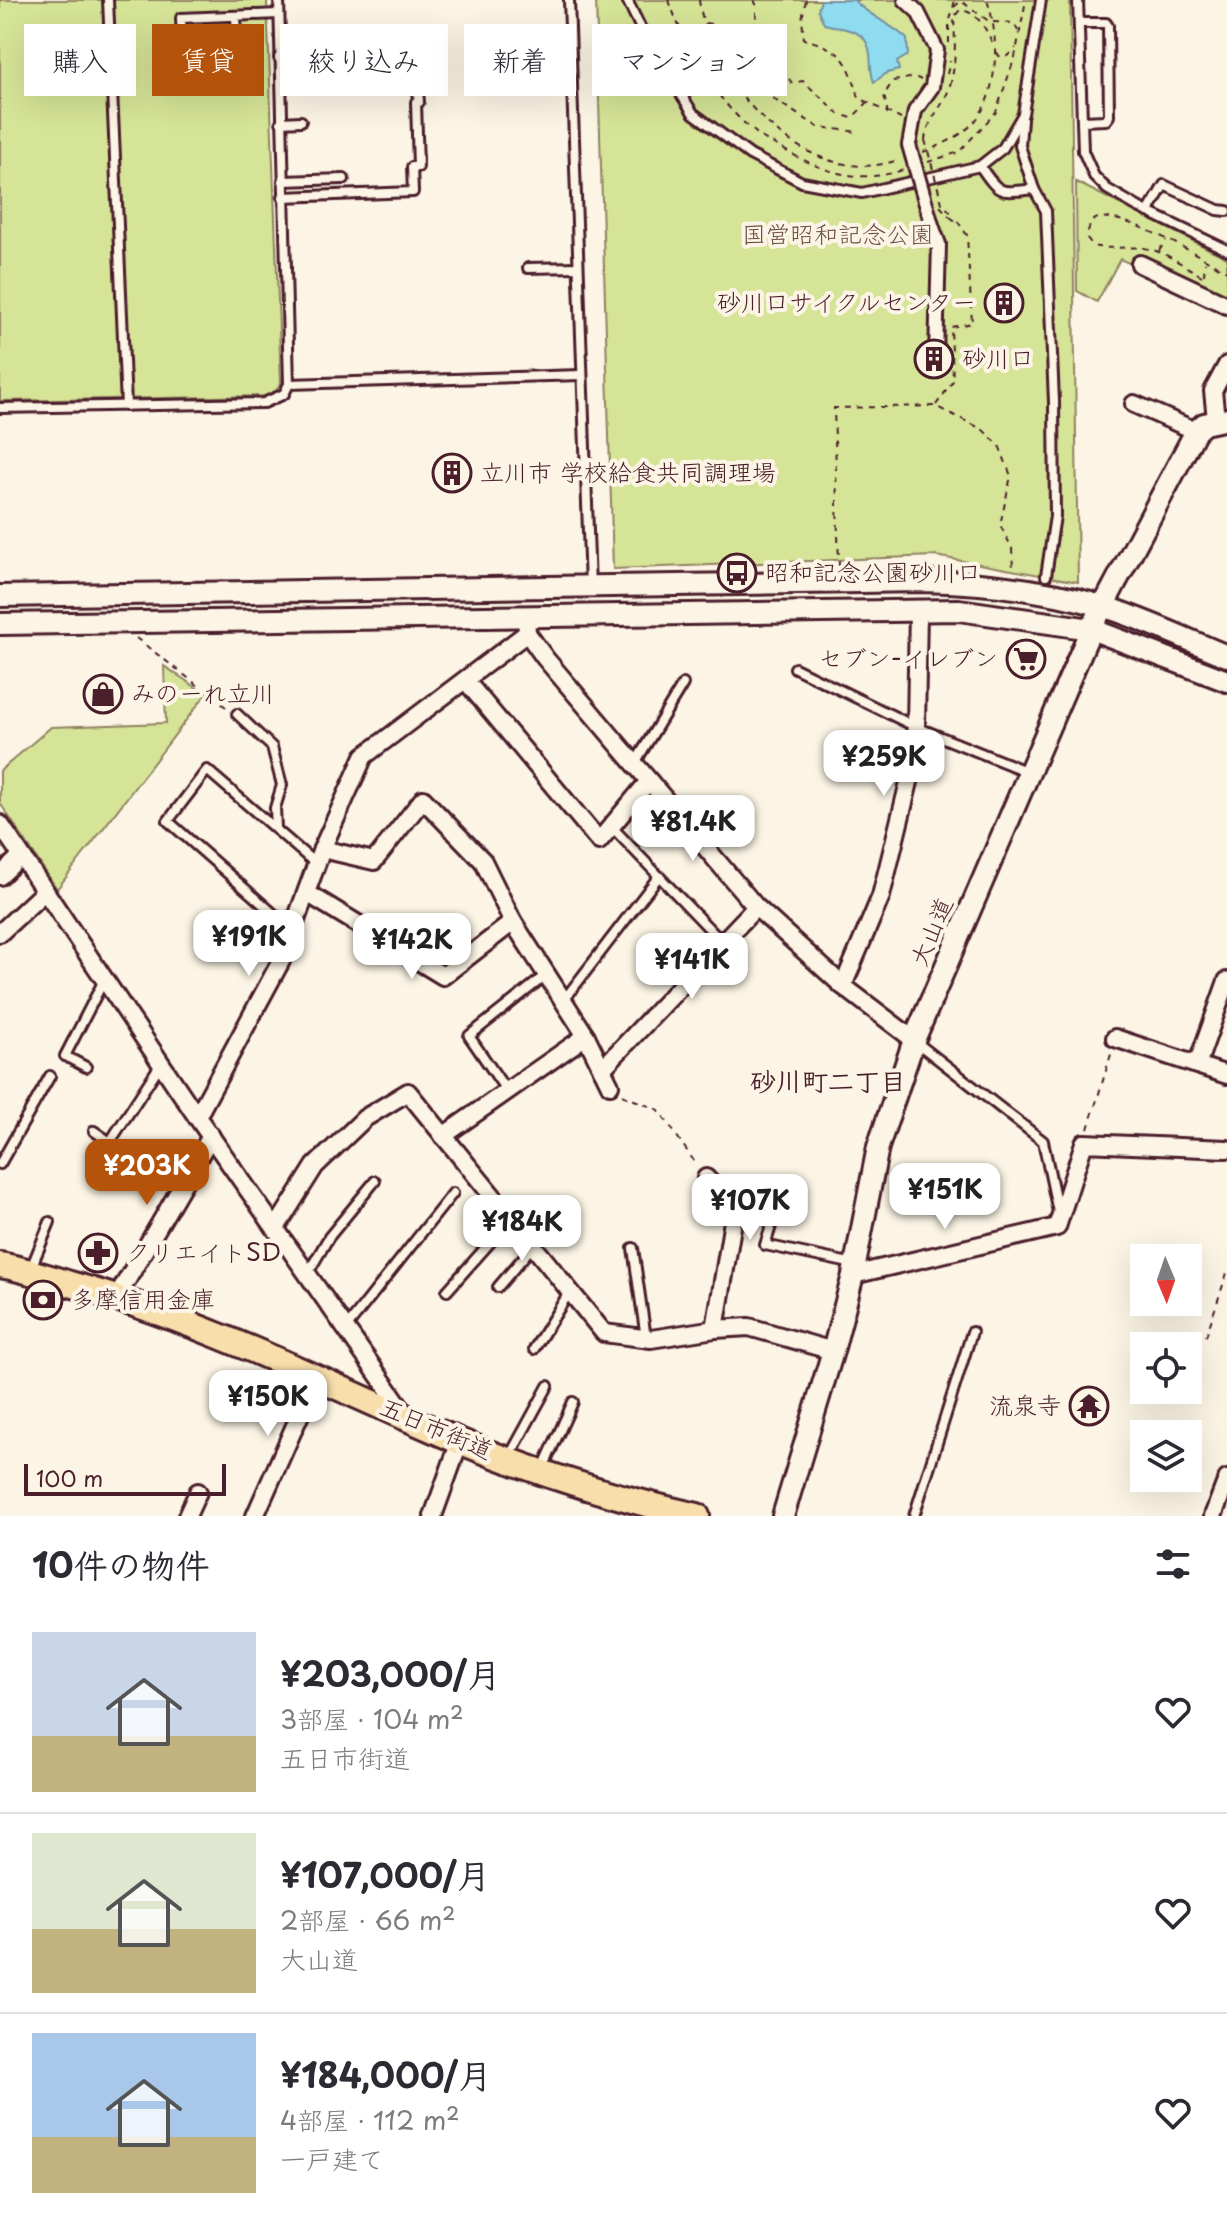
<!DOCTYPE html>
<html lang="ja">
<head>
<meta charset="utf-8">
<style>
	:root { --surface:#fff; --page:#f7f7f7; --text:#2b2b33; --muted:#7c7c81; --line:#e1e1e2; --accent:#b45309 }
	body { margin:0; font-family:"Playpen Sans","Klee One",sans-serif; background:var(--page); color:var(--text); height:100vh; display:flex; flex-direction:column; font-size:30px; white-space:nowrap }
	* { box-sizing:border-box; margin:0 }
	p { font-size:26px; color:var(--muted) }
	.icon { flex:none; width:44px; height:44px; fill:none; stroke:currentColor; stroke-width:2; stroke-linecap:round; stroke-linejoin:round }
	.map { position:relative; height:1516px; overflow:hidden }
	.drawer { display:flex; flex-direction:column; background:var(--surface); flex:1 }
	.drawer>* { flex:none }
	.guide { position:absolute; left:24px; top:24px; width:800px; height:72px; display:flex; gap:16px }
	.needle { width:52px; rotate:178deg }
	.controls { position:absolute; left:1130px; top:1244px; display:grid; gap:16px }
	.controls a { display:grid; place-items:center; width:72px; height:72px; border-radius:0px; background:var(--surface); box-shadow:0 8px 32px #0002; font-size:40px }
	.scale { position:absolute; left:24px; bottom:20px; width:202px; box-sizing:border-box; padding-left:8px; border:4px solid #4a1f2b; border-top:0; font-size:22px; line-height:28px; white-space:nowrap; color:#4a1f2b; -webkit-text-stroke:6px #fcf5e5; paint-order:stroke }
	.price { position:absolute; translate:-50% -68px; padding:0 18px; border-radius:16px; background:#fff; color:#222; font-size:26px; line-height:52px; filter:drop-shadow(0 2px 4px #0008) }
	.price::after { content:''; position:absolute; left:50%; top:48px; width:24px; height:18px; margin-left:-12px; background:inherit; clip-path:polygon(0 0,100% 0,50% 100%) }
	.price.current { background:var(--accent); color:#fff }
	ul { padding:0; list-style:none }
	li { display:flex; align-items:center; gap:24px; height:200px; padding:0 32px }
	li+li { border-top:2px solid var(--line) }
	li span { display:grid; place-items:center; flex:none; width:224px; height:160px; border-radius:0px; color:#555 }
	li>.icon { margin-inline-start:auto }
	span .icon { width:96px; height:96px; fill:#fffc; stroke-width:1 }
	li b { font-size:34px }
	h2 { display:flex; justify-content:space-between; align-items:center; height:96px; padding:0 32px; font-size:34px }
	.tag { padding:0 28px; border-radius:0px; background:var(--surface); box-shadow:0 8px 32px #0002; font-size:28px; line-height:72px }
	.tag.current { background:var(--accent); color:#fff }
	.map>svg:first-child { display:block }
	.green { fill:#d6e497; stroke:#908261; stroke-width:2 }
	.water { fill:#8fdbef; stroke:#7390a1; stroke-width:2 }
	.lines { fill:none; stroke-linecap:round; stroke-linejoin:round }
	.service-casing { stroke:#4a1f2b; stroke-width:14 }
	.pedestrian-casing { stroke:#4a1f2b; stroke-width:18 }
	.minor-casing { stroke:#4a1f2b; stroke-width:22 }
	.tertiary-casing { stroke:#4a1f2b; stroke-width:26 }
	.primary-casing { stroke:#4a1f2b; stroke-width:30 }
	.path { stroke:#4a1f2b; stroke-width:2; stroke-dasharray:6 6; stroke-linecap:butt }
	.service { stroke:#fcf5e5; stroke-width:8 }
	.pedestrian { stroke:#fcf5e5; stroke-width:12 }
	.minor { stroke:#fcf5e5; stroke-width:16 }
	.tertiary { stroke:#fcf5e5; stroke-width:20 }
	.primary { stroke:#f8deab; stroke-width:24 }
	.pedestrian-bridge-casing { stroke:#4a1f2b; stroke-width:18; stroke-linecap:butt }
	.path-bridge { stroke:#4a1f2b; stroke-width:2; stroke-dasharray:6 6; stroke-linecap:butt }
	.pedestrian-bridge { stroke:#fcf5e5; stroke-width:12 }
	.labels { text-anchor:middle; stroke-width:8; stroke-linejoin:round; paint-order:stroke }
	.park-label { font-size:24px; fill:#6d5046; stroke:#fcf5e5 }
	.poi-label { font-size:24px; fill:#4a1f2b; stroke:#fcf5e5; text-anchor:start }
	.street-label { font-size:24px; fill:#4a1f2b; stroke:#fcf5e5 }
	.neighbourhood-label { font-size:26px; font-weight:bold; fill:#4a1f2b; stroke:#fcf5e5 }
</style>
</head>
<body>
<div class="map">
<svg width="1227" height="1516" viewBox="0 0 1227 1516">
	<rect width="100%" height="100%" fill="#fcf5e5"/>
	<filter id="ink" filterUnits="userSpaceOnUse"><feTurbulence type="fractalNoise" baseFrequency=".0125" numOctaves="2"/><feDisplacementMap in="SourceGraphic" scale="16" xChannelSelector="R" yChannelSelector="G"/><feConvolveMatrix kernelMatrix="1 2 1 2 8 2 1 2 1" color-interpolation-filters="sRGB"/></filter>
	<g filter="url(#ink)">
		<!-- green -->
		<g class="green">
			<polygon points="0,0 267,0 281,383 276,391 265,396 0,401"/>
			<polygon points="596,0 1070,0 1078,582 935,556 613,569"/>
			<polygon points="1076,182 1227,258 1227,297 1137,254 1131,264 1120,259 1097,302 1077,291"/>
			<polygon points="164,666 206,694 57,889 0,803 0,771 51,727 166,723"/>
		</g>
		<!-- water -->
		<path class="water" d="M821 0H854C867 15 892 24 907 39L908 55 897 62 899 70 887 73 874 82C869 70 872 60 869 49 865 29 840 28 824 24L818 10Z"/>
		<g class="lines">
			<!-- service casing -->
			<g class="service-casing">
				<g id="service">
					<polyline points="108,0 126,406"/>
					<polyline points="279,0 289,384"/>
					<polyline points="569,0 590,587"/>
					<polyline points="627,0 648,43 693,113 750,155 802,182 862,193 980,166 1003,148 1023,114 1041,0"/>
					<polyline points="1078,0 1083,151 1094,176 1107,189 1138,207 1227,250"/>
					<polyline points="236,16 237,37 234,56 228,60 183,60 181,18 279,14"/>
					<polyline points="1079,23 1106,23 1108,26 1109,116 1106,120 1082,121"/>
					<polyline points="279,58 415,54 419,102 416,102 418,167 412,167 413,192 283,197"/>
					<polyline points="281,122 301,121"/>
					<path d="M980 166C1000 195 999 193 1034 189L1020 146 1022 119"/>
					<polyline points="283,181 344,179"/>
					<polyline points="1034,189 1046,211 1054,402 1055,516 1046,576"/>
					<polyline points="1148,212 1164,185 1218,210 1227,211"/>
					<polyline points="528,268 578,267"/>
					<polyline points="0,408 264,403 284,394 289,384 581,375"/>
					<polyline points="795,668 916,727 1028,772"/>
					<polyline points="237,714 272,747 282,785 275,808 276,828"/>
					<polyline points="635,763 683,684"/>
					<polyline points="611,826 721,941"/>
					<polyline points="292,930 168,821 207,770 316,864"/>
					<polyline points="564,1000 659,876"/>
					<polyline points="916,1042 1043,1141 1058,1212"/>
					<polyline points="86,1067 65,1056 104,980"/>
					<polyline points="506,1090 469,1036 546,975"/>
					<polyline points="94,1131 110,1142 160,1065"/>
					<polyline points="0,1164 50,1076"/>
					<polyline points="735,1209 773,1220 765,1245 854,1264"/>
					<polyline points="633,1248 646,1338"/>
					<polyline points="31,1268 50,1222"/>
					<polyline points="308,1273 329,1237 375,1181"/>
					<polyline points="498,1287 533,1246"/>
					<polyline points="447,1291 511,1219"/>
					<polyline points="346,1328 453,1193"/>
					<polyline points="534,1349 570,1291"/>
					<polyline points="508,1459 548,1386"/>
					<polyline points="542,1470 573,1402"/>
					<polyline points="914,1516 972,1332"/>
				</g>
			</g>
			<!-- pedestrian casing -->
			<g class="pedestrian-casing">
				<g id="pedestrian">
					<polyline points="905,0 918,12 937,50 932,87 915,111 909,145"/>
					<polyline points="932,225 939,244 936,356"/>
				</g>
			</g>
			<!-- minor casing -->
			<g class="minor-casing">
				<g id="minor">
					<polyline points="1140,264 1227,305"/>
					<polyline points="1134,404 1196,431"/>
					<polyline points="1216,419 1213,391 1227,365"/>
					<polyline points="527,633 545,658 756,907 843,986 914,1040"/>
					<polyline points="466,681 599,841 649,781"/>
					<polyline points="0,824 197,1117 407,1416"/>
					<polyline points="322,849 374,861 423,799 483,861 513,922 586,1036 610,1085"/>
					<polyline points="0,876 21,856"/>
					<polyline points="307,893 443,976 513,922"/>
					<polyline points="0,933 45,891"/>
					<polyline points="843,986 881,896 909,782 916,727 918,609"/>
					<polyline points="1115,1038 1227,1075"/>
					<polyline points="1197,1065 1227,981"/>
					<polyline points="602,1069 756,907"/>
					<polyline points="197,1117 281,961 322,849 364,756 527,633 526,615"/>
					<polyline points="443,1136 586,1036"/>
					<polyline points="706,1178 735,1209 715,1329"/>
					<polyline points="276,1228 315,1166 365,1118 408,1092 604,1333 651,1339 715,1329 749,1327 833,1351"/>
					<polyline points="853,1275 1057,1227 1084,1143 1227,1149"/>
					<polyline points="117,1297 211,1136"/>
					<polyline points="187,1516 198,1492"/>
					<polyline points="255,1516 317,1376"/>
					<polyline points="433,1516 460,1441"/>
					<polyline points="1213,1516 1227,1479"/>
				</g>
			</g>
			<!-- tertiary casing -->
			<g class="tertiary-casing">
				<g id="tertiary">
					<path d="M0 596 921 581C982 582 1043 589 1102 606 1144 619 1186 639 1227 656"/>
					<polyline points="0,624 959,610 1091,629 1227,681"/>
					<polyline points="783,1516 833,1351 853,1275 878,1147 914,1040 1091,629 1196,431 1204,424 1227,419"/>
				</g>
			</g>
			<!-- primary casing -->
			<g class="primary-casing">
				<path id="primary" d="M0 1265C24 1269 47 1277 70 1284 206 1322 331 1386 459 1441 536 1473 615 1498 697 1516"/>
			</g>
			<!-- path -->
			<g class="path">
				<path d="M669 0C684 46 716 102 755 132 762 139 773 143 781 148 821 171 857 185 903 170"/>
				<path d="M699 0C710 84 806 192 898 160"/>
				<polyline points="754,0 756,4 756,37 768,50 768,62 777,63 792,83 803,81 839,114 852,118 867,103"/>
				<path d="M806 0 802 19 804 39C844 50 848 60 859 98L901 119"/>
				<polyline points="954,7 961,1 990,22 1014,23 1018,31"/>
				<polyline points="705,23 729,27 775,100 818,127 859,132"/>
				<polyline points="949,43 949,24 955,0"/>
				<polyline points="997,52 999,56 1006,57 1016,48"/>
				<polyline points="753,63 767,62"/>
				<polyline points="947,74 950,61"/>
				<polyline points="888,114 884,95 893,81 915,77 921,80"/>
				<path d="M925 140C927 121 940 110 947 94 957 69 955 43 954 17L960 10C979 12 986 30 994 46"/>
				<path d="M923 152C937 147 955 139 967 129 1000 103 1000 36 987 0"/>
				<polyline points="928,162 959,152 996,112 1015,57 1026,0"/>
				<polyline points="950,217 957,222"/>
				<polyline points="1159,251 1166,240"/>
				<polyline points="1204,275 1205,262"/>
				<path d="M1202 276C1184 266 1165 251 1144 248 1127 246 1111 250 1093 246L1087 238C1088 232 1089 224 1094 220 1113 205 1206 260 1227 271"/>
				<polyline points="936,405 953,381 951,327 972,323 967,235 954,216"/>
				<polyline points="839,566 834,408 935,406 982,429 999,445 1011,476 1000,525 1012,548 1013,570"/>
				<polyline points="136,638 226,707"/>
				<polyline points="622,1095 659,1110 696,1164"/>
				<polyline points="1088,1129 1112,1051"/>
				<polyline points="1184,1346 1206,1336 1227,1273"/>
			</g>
			<!-- service -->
			<use href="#service" class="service"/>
			<!-- pedestrian -->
			<use href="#pedestrian" class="pedestrian"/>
			<!-- minor -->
			<use href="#minor" class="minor"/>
			<!-- tertiary -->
			<use href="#tertiary" class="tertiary"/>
			<!-- primary -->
			<use href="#primary" class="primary"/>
			<!-- pedestrian-bridge casing -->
			<g class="pedestrian-bridge-casing">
				<polyline id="pedestrian-bridge" points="909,145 932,225"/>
			</g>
			<!-- path-bridge -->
			<g class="path-bridge">
				<polyline points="925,140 942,203 954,216"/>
				<polyline points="940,206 950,217"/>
			</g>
			<!-- pedestrian-bridge -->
			<use href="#pedestrian-bridge" class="pedestrian-bridge"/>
		</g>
	</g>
	<!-- icons -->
	<defs>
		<g id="building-ring" transform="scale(2)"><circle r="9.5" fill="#fcf5e5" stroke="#4a1f2b" stroke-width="1.5"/><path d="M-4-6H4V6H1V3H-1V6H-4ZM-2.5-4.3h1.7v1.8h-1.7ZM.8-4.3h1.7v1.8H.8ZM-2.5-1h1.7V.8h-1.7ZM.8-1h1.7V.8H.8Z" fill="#4a1f2b"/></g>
		<g id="bus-ring" transform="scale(2)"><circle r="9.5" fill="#fcf5e5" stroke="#4a1f2b" stroke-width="1.5"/><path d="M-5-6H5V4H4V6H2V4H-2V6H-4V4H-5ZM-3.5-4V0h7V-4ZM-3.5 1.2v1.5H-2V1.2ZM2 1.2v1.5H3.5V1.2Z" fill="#4a1f2b"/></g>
		<g id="supermarket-ring" transform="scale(2)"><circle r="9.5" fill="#fcf5e5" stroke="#4a1f2b" stroke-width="1.5"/><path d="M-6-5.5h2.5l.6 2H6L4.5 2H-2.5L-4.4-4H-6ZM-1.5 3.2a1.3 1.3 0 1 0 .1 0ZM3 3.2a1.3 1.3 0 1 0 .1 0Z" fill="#4a1f2b"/></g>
		<g id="shop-ring" transform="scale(2)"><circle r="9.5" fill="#fcf5e5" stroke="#4a1f2b" stroke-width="1.5"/><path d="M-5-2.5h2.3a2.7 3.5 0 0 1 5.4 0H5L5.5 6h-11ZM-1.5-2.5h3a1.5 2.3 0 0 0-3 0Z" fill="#4a1f2b"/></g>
		<g id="pharmacy-ring" transform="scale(2)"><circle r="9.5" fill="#fcf5e5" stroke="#4a1f2b" stroke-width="1.5"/><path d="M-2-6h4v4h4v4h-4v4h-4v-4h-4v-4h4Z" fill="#4a1f2b"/></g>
		<g id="bank-ring" transform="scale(2)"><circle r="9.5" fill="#fcf5e5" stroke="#4a1f2b" stroke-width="1.5"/><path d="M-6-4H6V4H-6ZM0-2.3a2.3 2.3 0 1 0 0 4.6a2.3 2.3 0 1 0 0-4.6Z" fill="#4a1f2b"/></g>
		<g id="temple-ring" transform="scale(2)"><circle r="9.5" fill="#fcf5e5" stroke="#4a1f2b" stroke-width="1.5"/><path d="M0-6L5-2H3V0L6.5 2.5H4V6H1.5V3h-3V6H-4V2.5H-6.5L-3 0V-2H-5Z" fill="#4a1f2b"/></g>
	</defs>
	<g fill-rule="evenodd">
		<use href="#building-ring" x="1004" y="303"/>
		<use href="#building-ring" x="934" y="359"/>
		<use href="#building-ring" x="452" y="473"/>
		<use href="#bus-ring" x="737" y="573"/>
		<use href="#supermarket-ring" x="1026" y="659"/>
		<use href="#shop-ring" x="103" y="694"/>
		<use href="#pharmacy-ring" x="98" y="1253"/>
		<use href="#bank-ring" x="43" y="1300"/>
		<use href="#temple-ring" x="1089" y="1406"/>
	</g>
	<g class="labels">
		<!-- park labels -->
		<g class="park-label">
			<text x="838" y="243">国営昭和記念公園</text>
		</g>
		<!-- poi labels -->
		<g class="poi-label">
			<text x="976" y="311" text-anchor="end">砂川口サイクルセンター</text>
			<text x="962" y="367">砂川口</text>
			<text x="480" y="481">立川市 学校給食共同調理場</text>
			<text x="765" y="581">昭和記念公園砂川口</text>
			<text x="998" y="667" text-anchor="end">セブン-イレブン</text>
			<text x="131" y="702">みのーれ立川</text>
			<text x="126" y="1261">クリエイトSD</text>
			<text x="71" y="1308">多摩信用金庫</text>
			<text x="1061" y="1414" text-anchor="end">流泉寺</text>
		</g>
		<!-- street labels -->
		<g class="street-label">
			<text transform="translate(932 932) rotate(-67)" y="8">大山道</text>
			<text transform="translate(436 1429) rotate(23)" y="8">五日市街道</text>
		</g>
		<!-- neighbourhood labels -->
		<g class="neighbourhood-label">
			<text x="828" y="1091">砂川町二丁目</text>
		</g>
	</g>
</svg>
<div class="controls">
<a><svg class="needle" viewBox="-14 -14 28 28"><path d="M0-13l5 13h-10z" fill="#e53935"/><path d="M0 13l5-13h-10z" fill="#7c7c81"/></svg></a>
<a><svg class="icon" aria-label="locate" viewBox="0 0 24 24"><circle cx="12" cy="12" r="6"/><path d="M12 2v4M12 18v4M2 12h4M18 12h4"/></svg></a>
<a><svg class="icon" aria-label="layers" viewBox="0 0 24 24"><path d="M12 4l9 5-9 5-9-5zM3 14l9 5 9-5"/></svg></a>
</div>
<div class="scale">100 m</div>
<b class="price" style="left:884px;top:798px">¥259K</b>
<b class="price" style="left:693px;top:863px">¥81.4K</b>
<b class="price" style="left:249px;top:978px">¥191K</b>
<b class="price" style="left:412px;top:981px">¥142K</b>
<b class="price" style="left:692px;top:1001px">¥141K</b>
<b class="price current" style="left:147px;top:1207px">¥203K</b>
<b class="price" style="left:945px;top:1231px">¥151K</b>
<b class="price" style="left:750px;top:1242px">¥107K</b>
<b class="price" style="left:522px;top:1263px">¥184K</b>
<b class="price" style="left:268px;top:1438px">¥150K</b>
<div class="guide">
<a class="tag">購入</a>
<a class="tag current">賃貸</a>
<a class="tag">絞り込み</a>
<a class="tag">新着</a>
<a class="tag">マンション</a>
</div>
</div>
<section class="drawer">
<h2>10件の物件<svg class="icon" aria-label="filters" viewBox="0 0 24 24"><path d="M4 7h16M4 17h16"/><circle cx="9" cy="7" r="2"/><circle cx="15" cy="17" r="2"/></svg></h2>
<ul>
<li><span style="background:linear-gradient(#c9d6e8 65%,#c2b280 0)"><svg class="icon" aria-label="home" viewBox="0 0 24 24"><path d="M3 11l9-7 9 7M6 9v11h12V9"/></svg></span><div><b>¥203,000/月</b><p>3部屋 · 104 m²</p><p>五日市街道</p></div><svg class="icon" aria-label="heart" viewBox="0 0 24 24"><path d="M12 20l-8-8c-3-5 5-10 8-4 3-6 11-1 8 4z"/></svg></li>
<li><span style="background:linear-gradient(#dfe7d0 60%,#c2b280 0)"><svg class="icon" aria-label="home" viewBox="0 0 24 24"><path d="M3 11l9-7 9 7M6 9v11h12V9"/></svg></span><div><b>¥107,000/月</b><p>2部屋 · 66 m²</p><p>大山道</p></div><svg class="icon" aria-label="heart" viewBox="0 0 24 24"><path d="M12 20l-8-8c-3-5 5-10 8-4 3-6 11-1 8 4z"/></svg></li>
<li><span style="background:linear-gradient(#a9c7e8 65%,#c2b280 0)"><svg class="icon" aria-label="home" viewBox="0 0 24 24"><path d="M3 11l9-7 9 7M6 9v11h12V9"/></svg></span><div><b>¥184,000/月</b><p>4部屋 · 112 m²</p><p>一戸建て</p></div><svg class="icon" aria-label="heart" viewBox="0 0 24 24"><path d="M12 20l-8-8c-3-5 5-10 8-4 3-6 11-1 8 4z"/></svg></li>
</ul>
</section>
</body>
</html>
